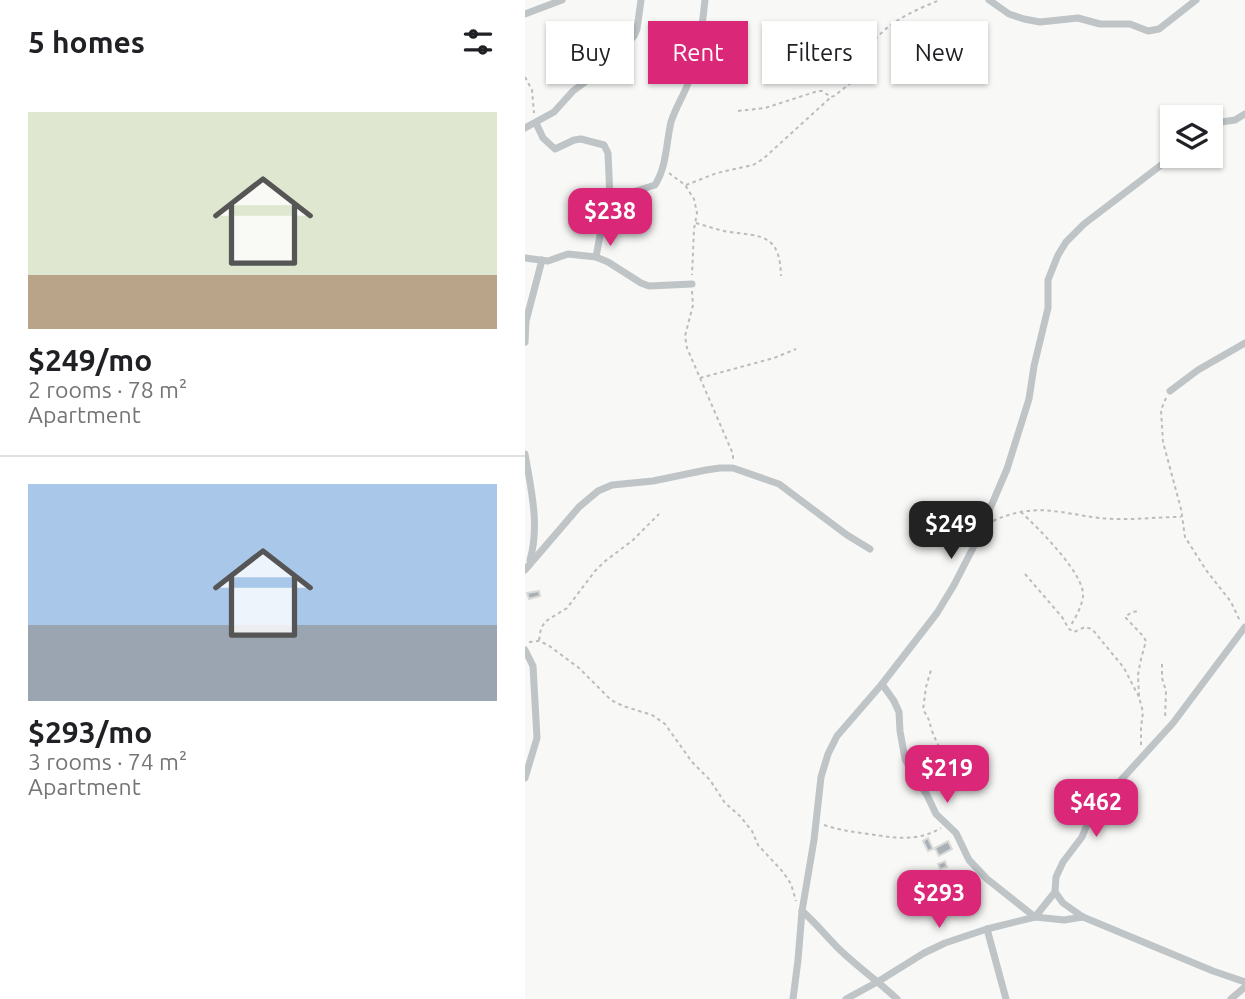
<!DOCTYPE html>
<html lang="en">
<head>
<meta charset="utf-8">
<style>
	:root { --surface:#fff; --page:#f6f6f6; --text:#202124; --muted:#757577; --line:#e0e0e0; --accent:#db2777 }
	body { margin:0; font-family:Ubuntu,sans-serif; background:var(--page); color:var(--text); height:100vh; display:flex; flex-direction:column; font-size:26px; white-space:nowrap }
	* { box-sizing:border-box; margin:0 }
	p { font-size:23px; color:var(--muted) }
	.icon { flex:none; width:38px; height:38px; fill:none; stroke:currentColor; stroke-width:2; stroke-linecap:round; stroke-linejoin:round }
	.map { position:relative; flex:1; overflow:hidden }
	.panel { display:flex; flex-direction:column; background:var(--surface); width:525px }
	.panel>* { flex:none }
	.hud { position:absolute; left:21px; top:21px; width:593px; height:63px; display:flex; gap:14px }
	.fabs { position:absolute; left:635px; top:105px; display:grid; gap:14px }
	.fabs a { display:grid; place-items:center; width:63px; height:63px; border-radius:0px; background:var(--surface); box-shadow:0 2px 5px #0004; font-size:35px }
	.price { position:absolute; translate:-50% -60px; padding:0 16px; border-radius:14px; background:var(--accent); color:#fff; font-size:23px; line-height:46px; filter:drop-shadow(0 2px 4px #0008) }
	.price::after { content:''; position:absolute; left:50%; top:42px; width:21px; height:16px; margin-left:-10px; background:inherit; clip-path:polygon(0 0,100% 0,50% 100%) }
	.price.current { background:#222; color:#fff }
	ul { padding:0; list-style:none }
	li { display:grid; align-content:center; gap:14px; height:371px; padding:0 28px }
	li+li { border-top:2px solid var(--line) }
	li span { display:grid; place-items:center; height:217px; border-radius:0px; color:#555 }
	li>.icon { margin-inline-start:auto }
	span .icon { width:126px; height:126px; fill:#fffc; stroke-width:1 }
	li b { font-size:30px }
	h2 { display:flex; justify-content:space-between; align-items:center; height:84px; padding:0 28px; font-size:30px }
	.chip { padding:0 24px; border-radius:0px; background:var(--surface); box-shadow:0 2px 5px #0004; font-size:24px; line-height:63px }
	.chip.current { background:var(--accent); color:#fff }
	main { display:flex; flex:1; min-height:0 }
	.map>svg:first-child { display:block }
	.building { fill:#a9b1b6; stroke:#dadad8; stroke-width:2 }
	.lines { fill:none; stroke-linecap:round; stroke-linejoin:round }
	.path { stroke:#babdbf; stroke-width:2; stroke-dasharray:3.5 3.5; stroke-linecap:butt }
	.street { stroke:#bfc4c7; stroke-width:7 }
</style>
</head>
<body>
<main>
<section class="panel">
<h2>5 homes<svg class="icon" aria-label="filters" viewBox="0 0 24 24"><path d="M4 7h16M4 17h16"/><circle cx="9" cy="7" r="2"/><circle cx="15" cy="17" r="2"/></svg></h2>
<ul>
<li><span style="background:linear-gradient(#dfe7d0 75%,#b9a48a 0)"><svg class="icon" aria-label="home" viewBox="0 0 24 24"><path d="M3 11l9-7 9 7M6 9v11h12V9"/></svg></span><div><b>$249/mo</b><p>2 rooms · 78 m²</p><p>Apartment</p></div></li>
<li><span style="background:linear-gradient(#a9c7e8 65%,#9aa5b1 0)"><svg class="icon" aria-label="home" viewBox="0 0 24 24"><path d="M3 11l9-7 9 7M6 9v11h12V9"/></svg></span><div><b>$293/mo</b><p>3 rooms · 74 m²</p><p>Apartment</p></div></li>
</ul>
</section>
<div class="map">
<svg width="720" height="999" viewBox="0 0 720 999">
	<rect width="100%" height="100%" fill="#f8f8f6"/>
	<!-- building -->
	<g class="building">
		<polygon points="319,60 321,71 314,72 313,61"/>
		<polygon points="14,591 15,596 4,599 2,593"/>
		<polygon points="403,838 408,849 403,851 398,841"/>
		<polygon points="423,841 427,849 414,856 410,848"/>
		<polygon points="420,861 422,867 415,869 413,864"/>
	</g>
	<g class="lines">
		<!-- path -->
		<g class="path">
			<polyline points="0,77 7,90 9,113"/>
			<path d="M213 111 240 108 293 91H297L306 97 309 96 340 72C342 65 340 57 343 50 357 24 390 10 415 0"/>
			<polyline points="144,173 160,185 169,199 172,213 169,229 167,275"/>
			<polyline points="161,185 192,173 228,165 238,159 305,98"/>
			<path d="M171 223C182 226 193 230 204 232 238 236 255 235 256 276"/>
			<polyline points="167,291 168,305 160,336 162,348 208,454 208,460"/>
			<polyline points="175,378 249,358 271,349"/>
			<polyline points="641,398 636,410 638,442 656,509 660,537 681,570 706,602 715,621"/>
			<path d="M496 512C512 527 560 574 558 596 557 607 550 618 545 627"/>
			<path d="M468 521C510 502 533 513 575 518 601 521 630 517 656 517"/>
			<polyline points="500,574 537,617 544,629 549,632 560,627 567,629 599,668 614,697 618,712 616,728 616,745"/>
			<polyline points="14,640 16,628 21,621 42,608 70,571 79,562 108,540 134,514"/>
			<polyline points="4,642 14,641 23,645 54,668 86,700 98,706 127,715 140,724 167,762 185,780 200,803 215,816 227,831 233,845 258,872 266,884 271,901"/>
			<polyline points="637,664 637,678 641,691 640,719"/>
			<polyline points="614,696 613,675 616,659 621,641 618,636 600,617 607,612 615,611"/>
			<path d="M404 783C428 759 417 757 407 731 404 722 405 719 398 710L401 687 406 670"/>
			<path d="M299 825C314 830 328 832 344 834 369 838 393 842 416 828"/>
		</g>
		<!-- street -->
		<g class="street">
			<polyline points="464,0 484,14 499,19 515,22 553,18 575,24 605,24 623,31 634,29 671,0"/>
			<polyline points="0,14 37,0"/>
			<polyline points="11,123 18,138 30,149 49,140 56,139 79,145 83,153 85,199 80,209 71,257"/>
			<polyline points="686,127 696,122 710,120 720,114"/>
			<polyline points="0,128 29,112 48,91 84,64 109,36 112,29 116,0"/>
			<path d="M85 199 130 185C142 166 141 143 146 122 150 109 157 98 162 86 173 59 177 29 180 0"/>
			<polyline points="0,258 23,261 43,254 71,257 83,262 116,283 124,286 167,284"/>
			<polyline points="0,342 1,321 17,260"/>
			<polyline points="645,391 673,370 720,343"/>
			<path d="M0 454C6 489 15 525 5 560"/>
			<polyline points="0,570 54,507 73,491 87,485 128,481 181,470 195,468 208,468 254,484 322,535 345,549"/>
			<polyline points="720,627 648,723 576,802 563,822 557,837 538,862 531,877 530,892 538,903 558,917 688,971 720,982"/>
			<polyline points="0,650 8,666 12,738 0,778"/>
			<polyline points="357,684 369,701 374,712 375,731 380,759 388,774 402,795 411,814 431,833 444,860 462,879 510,917 539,920 558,917"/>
			<path d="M277 911C290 922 300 935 312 947 331 966 353 981 372 999"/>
			<polyline points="462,929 481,999"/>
			<polyline points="268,999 273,960 277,911 289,840 296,777 303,754 312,736 357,684 412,613 429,585 449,546 482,469 504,399 509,366 523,308 523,280 533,255 541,242 559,224 648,156"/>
			<polyline points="321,999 354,981 399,953 420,943 462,929 510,917 530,892"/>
			<polyline points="706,999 720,987"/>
		</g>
	</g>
</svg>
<div class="fabs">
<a><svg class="icon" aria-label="layers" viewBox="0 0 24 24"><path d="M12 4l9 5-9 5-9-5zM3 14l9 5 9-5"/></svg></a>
</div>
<b class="price" style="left:85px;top:248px">$238</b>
<b class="price current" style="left:426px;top:561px">$249</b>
<b class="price" style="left:422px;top:805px">$219</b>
<b class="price" style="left:571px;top:839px">$462</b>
<b class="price" style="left:414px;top:930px">$293</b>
<div class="hud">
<a class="chip">Buy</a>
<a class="chip current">Rent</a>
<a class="chip">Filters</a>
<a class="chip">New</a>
</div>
</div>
</main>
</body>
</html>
